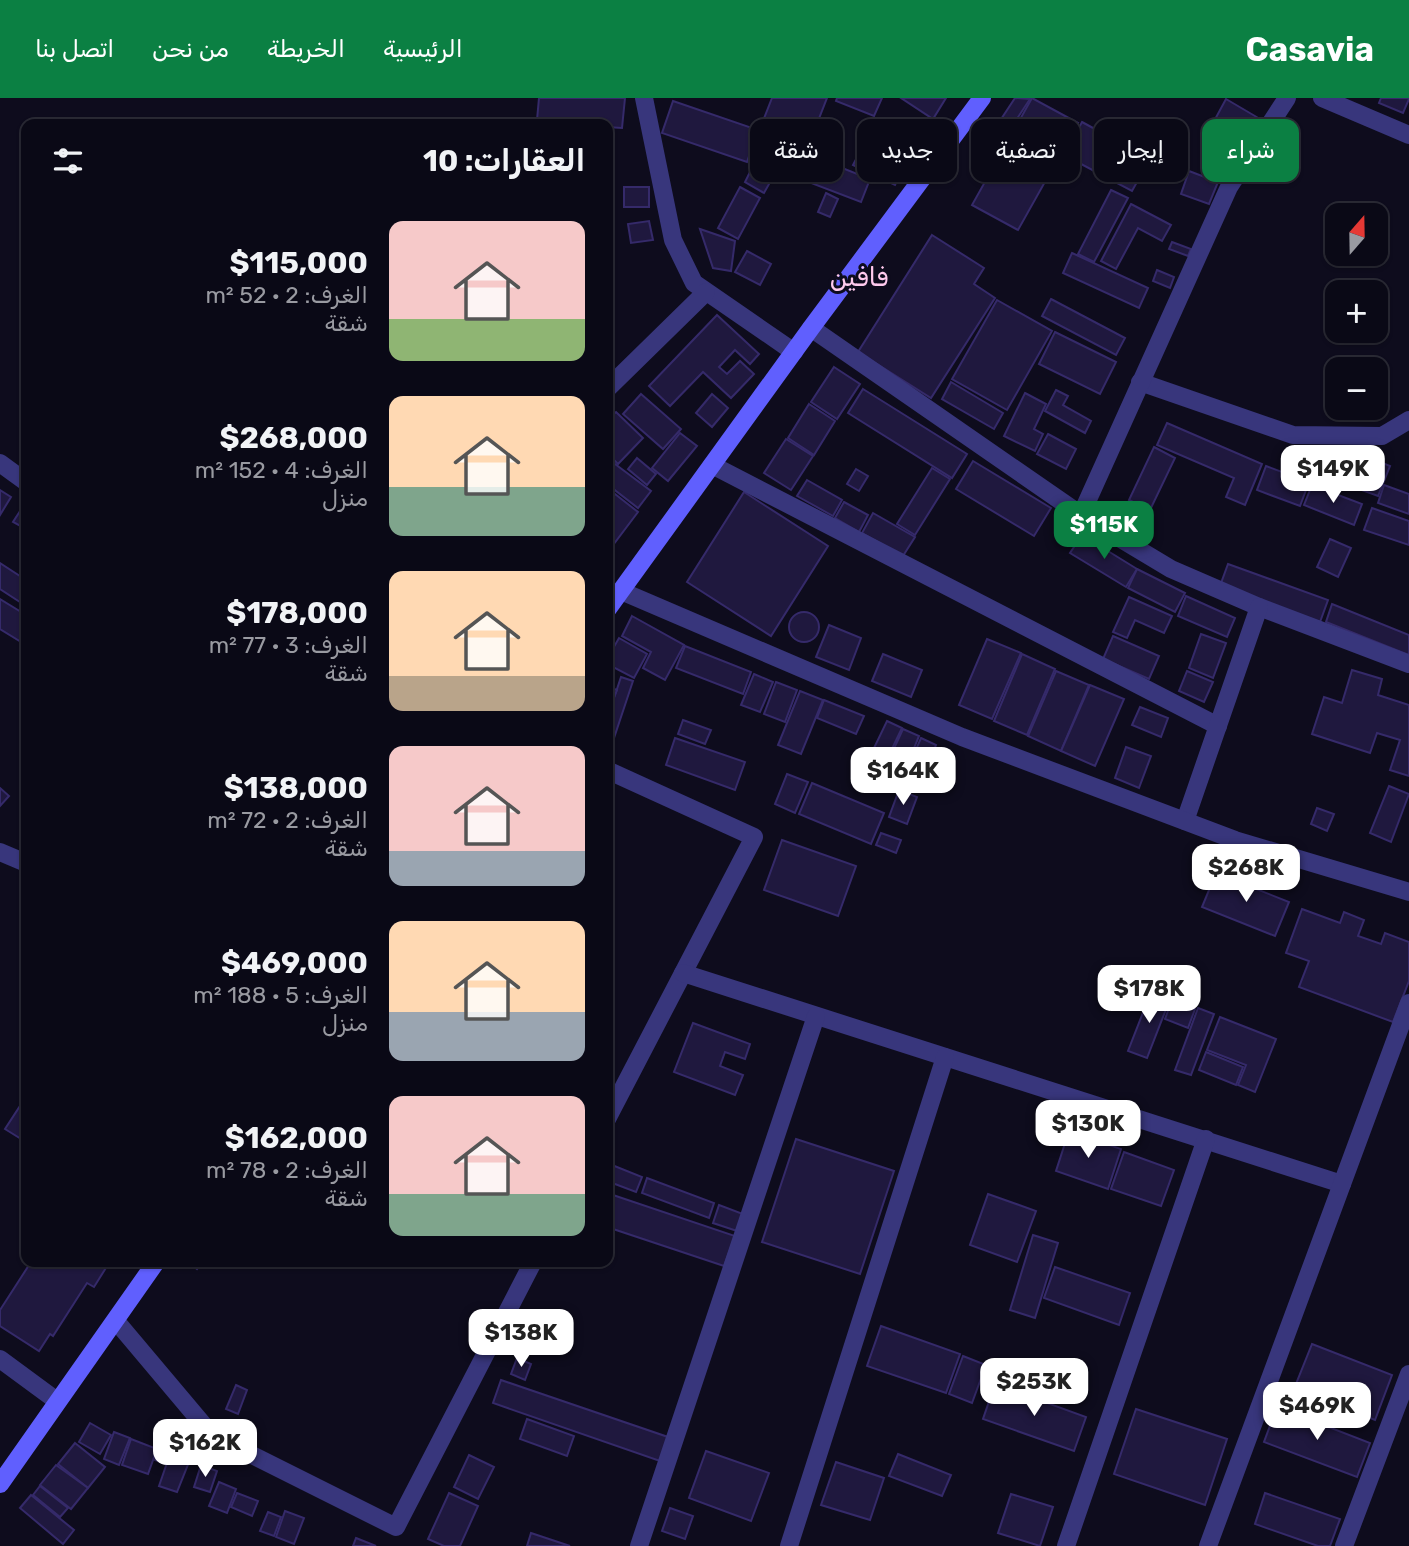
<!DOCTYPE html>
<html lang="ar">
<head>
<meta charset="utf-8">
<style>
	:root { --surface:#0a0916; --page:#13121f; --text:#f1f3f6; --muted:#999aa1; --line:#2a2a35; --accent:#0b8043 }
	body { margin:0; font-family:Rubik,Cairo,sans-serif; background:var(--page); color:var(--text); direction:rtl; height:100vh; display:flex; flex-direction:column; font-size:26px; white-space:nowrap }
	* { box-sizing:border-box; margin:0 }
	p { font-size:23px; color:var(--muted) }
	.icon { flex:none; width:38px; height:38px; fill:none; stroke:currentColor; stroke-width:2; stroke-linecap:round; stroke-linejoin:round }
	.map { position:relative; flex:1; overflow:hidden; direction:ltr }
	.panel { position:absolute; left:21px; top:21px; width:592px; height:1148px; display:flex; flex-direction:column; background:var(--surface); border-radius:14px; box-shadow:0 2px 5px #0004,0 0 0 2px var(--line); direction:rtl }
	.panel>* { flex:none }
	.hud { position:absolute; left:634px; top:21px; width:665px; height:63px; direction:rtl; display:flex; gap:14px }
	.needle { width:46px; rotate:20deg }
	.fabs { position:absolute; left:1325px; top:105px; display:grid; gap:14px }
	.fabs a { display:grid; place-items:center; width:63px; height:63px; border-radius:14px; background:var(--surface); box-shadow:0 2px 5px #0004,0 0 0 2px var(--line); font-size:35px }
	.price { position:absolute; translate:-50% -60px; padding:0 16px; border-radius:14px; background:#fff; color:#222; font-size:23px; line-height:46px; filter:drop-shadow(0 2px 4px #0008) }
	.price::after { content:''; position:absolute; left:50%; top:42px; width:21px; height:16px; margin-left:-10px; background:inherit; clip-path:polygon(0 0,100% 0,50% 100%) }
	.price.selected { background:var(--accent); color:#fff }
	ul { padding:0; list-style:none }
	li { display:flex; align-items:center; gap:21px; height:175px; padding:0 28px }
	li span { display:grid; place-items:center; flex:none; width:196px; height:140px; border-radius:14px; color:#555 }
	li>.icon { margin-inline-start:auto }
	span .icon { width:84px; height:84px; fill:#fffc; stroke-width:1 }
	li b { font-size:30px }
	h2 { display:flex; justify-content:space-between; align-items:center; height:84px; padding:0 28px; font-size:30px }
	.chip { padding:0 24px; border-radius:14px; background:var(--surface); box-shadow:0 2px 5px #0004,0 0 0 2px var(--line); font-size:24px; line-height:63px }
	.chip.selected { background:var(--accent); color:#fff }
	header { display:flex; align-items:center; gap:42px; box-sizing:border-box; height:98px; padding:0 35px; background:var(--accent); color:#fff }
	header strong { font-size:33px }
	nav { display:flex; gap:38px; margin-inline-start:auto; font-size:24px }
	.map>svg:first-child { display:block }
	.building { fill:#1f183e; stroke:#352a6a; stroke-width:2 }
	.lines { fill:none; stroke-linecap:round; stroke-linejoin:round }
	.minor { stroke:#38367c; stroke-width:18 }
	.tertiary { stroke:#38367c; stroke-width:18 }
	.secondary { stroke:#605ffe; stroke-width:18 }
	.labels { text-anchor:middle; stroke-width:6; stroke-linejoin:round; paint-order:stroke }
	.quarter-label { font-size:26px; fill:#ffcaed; stroke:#0e0c1d }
</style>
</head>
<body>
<header>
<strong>Casavia</strong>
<nav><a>الرئيسية</a><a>الخريطة</a><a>من نحن</a><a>اتصل بنا</a></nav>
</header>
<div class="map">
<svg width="1409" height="1448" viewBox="0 0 1409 1448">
	<rect width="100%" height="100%" fill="#0e0c1d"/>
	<!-- building -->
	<g class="building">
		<polygon points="539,0 625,0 622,30 607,29 607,26 537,22"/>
		<polygon points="772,0 827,0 809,46 761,28"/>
		<polygon points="837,0 882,0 874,18 836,3"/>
		<polygon points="901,0 946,0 933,21"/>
		<polygon points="1015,0 1030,1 999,48 988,41"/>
		<polygon points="1032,0 1078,25 1018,132 972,107"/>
		<polygon points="1381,0 1409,0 1409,1 1403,15 1379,5"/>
		<polygon points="1226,1 1260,21 1247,43 1213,25"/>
		<polygon points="673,3 758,32 747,64 662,35"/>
		<polygon points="1082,24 1150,61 1132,93 1064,57"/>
		<polygon points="761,36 774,40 765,69 751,64"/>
		<polygon points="868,38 909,59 895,87 853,67"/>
		<polygon points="778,42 805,54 797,72 770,60"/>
		<polygon points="807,56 870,81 861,104 798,80"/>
		<polygon points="770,63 795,74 791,84 766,72"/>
		<polygon points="753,68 773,79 764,95 745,84"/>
		<polygon points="1189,73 1218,84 1209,106 1181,96"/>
		<rect x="624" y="89" width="25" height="20"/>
		<polygon points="740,89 760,100 738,141 718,130"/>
		<polygon points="1111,92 1128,100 1094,164 1078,156"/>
		<polygon points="826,95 838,101 830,119 818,114"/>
		<polygon points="1131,106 1171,127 1162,143 1138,130 1116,171 1101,163"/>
		<polygon points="649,123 653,142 631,145 628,126"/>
		<polygon points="700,131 735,143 731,173 713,170"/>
		<polygon points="932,137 984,170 974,186 995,200 931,300 858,254"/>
		<polygon points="1172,144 1191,151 1188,158 1169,151"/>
		<polygon points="747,153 771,166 760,187 735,174"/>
		<polygon points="1072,155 1148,190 1139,210 1063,175"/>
		<polygon points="1157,172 1174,179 1170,190 1153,183"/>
		<polygon points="1051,201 1125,240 1116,257 1042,218"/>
		<polygon points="997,202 1052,233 1007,312 952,281"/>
		<polygon points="717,217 759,256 750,266 735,252 719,269 727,276 740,263 754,276 731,300 703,274 670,308 649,288"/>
		<polygon points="1055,234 1116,264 1100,296 1039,266"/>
		<polygon points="834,269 860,286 837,321 811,304"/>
		<polygon points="951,284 1003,315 994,331 942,301"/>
		<polygon points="1376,285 1388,289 1379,319 1351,310 1376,310"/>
		<polygon points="863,291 967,356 952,380 848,315"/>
		<polygon points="1056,292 1068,298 1063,307 1091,323 1085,335 1045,313"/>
		<polygon points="1025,295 1046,306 1034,331 1043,336 1035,353 1004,338"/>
		<polygon points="641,296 681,331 663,351 623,316"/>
		<polygon points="712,296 728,310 712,329 696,315"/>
		<polygon points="809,306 835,323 814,357 788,340"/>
		<polygon points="616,314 643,340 618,366 607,355 607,322"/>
		<polygon points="1167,325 1262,366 1245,407 1226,399 1234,380 1157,347"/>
		<polygon points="680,335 697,348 668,383 652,370"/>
		<polygon points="1048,336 1076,351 1066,371 1037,356"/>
		<polygon points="786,341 813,358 791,392 764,375"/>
		<polygon points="1154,349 1175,360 1150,412 1129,402"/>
		<polygon points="1368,359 1390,368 1378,398 1356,390"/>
		<polygon points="607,360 651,393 638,410 607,386"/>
		<polygon points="637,360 656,376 647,387 628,371"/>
		<polygon points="973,363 1051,410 1034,438 956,391"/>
		<polygon points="1266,368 1309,384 1300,408 1257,392"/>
		<polygon points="932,370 950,381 915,437 897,426"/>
		<polygon points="856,371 868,378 859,393 847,386"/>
		<polygon points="807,382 842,402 833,418 797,398"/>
		<polygon points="1312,387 1362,406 1354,427 1304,407"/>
		<polygon points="1384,387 1409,396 1409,416 1378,405"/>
		<polygon points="0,392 11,399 0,417"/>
		<polygon points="744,394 828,448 771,538 687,484"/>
		<polygon points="615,396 638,414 607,455 607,406"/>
		<polygon points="844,404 868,417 859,434 835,420"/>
		<polygon points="24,407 26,409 26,431 13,424"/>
		<polygon points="1372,410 1409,423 1409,447 1364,432"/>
		<polygon points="873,415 915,439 903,458 862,435"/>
		<polygon points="1082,437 1137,471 1126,489 1070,455"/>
		<polygon points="1330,441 1351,450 1338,479 1317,469"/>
		<polygon points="0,465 26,482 26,508 0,491"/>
		<polygon points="1228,466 1328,502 1320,524 1220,488"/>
		<polygon points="1137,471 1185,495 1175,514 1128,490"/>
		<polygon points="1186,498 1235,520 1227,539 1178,518"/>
		<polygon points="1129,499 1172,518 1164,535 1135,522 1127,540 1113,534"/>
		<polygon points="0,501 26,517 26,547 0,531"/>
		<polygon points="1332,506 1409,537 1409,557 1326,524"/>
		<circle cx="804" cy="529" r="15"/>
		<polygon points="632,518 684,547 665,582 643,570 651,554 622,538"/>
		<polygon points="829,527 861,540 849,572 816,559"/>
		<polygon points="1201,536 1226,545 1213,580 1189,570"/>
		<polygon points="1113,538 1159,558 1149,581 1103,561"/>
		<polygon points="619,540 647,556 634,580 607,566 607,561"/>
		<polygon points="987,541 1021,555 992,621 959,607"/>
		<polygon points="685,548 751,574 743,596 676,570"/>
		<polygon points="883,556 922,572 911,599 872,583"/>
		<polygon points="1022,556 1055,571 1027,637 994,623"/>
		<polygon points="1352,572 1382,581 1378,597 1409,607 1409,678 1390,672 1400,642 1377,635 1370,655 1312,636 1324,599 1342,605"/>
		<polygon points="1056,573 1089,587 1061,653 1028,638"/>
		<polygon points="1187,573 1213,584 1204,604 1179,593"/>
		<polygon points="754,576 773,584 760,614 741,607"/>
		<polygon points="621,579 633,583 614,640 607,638 607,621"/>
		<polygon points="776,584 797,592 785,624 764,616"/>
		<polygon points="1090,587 1124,601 1095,668 1061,653"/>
		<polygon points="607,588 617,592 612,604 607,602"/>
		<polygon points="800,593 823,602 801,656 778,647"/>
		<polygon points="824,602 864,618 856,636 817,620"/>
		<polygon points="1140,609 1168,620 1161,639 1132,627"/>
		<polygon points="683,622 711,632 705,646 678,636"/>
		<polygon points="887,623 902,630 889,657 874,650"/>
		<polygon points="903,631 919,638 908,665 891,657"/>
		<polygon points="675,640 745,664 735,692 666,667"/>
		<polygon points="921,640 936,647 926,672 910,665"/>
		<polygon points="1126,649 1151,658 1139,690 1115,680"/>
		<polygon points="787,676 808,684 795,715 775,706"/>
		<polygon points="812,685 884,715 871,746 799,716"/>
		<polygon points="1389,688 1409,696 1391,744 1370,735"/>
		<polygon points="0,690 9,698 0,708"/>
		<polygon points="899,692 917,699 907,726 889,719"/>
		<polygon points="1317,710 1334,716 1327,733 1311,726"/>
		<polygon points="881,735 901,742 896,755 876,747"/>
		<polygon points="782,742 856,768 838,818 764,792"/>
		<polygon points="1216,775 1289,804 1275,838 1202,809"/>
		<polygon points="1302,811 1340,825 1344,814 1364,822 1358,838 1381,846 1385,835 1409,844 1409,883 1393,924 1299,889 1309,863 1286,855"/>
		<polygon points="1151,894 1170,901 1147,960 1128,953"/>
		<polygon points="1172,902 1195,911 1188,930 1165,921"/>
		<polygon points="1198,910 1214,916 1191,977 1175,972"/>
		<polygon points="1220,919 1276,941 1255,994 1238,987 1246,967 1207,952"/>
		<polygon points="693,925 750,946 745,961 725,954 720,968 743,977 735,997 674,974"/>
		<polygon points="1206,954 1243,969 1236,987 1199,972"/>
		<polygon points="20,1008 26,1012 26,1044 5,1031"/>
		<polygon points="1069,1033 1121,1051 1108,1091 1056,1073"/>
		<polygon points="796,1041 894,1073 860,1176 762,1144"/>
		<polygon points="1124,1054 1174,1072 1161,1108 1111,1091"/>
		<polygon points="607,1065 642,1079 636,1094 607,1083"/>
		<polygon points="647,1080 714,1105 709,1120 642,1095"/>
		<polygon points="607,1095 735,1138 724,1168 607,1129"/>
		<polygon points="988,1096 1036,1113 1017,1164 970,1147"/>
		<polygon points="719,1107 743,1116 737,1133 713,1125"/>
		<polygon points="1033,1137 1058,1145 1035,1220 1010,1212"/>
		<polygon points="31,1164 109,1165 94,1189 87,1185 53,1238 50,1236 39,1253 0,1228 0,1212"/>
		<polygon points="189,1164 203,1164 197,1171"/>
		<polygon points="1055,1169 1130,1195 1119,1227 1044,1200"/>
		<polygon points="881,1228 960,1256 946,1295 867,1268"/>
		<polygon points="1312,1246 1392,1277 1375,1322 1294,1291"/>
		<polygon points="963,1258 986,1267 972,1305 949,1296"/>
		<polygon points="517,1260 531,1266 525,1282 511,1276"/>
		<polygon points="501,1282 668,1339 660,1363 493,1305"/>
		<polygon points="995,1286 1086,1319 1074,1353 983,1321"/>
		<polygon points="236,1287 247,1292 238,1316 226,1311"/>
		<polygon points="1277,1309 1370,1345 1357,1379 1264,1344"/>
		<polygon points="1136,1311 1227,1341 1205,1407 1114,1376"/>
		<polygon points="527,1321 574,1338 567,1358 520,1341"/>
		<polygon points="90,1325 111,1337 100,1356 79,1344"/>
		<polygon points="114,1334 130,1340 119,1367 104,1361"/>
		<polygon points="131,1341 157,1351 148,1376 122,1367"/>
		<polygon points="75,1345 105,1369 88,1390 58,1366"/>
		<polygon points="159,1350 169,1354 165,1366 155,1362"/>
		<polygon points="706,1353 769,1375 751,1423 689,1400"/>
		<polygon points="170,1356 189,1364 177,1394 159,1388"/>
		<polygon points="898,1356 951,1377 942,1398 889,1378"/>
		<polygon points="469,1357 494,1369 478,1401 454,1389"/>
		<polygon points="836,1364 884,1380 870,1422 821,1407"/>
		<polygon points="56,1367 88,1390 71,1411 40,1387"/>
		<polygon points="201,1367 217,1373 210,1394 194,1389"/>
		<polygon points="219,1384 236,1391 227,1415 209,1408"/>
		<polygon points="40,1388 68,1410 60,1419 33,1397"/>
		<polygon points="237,1395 258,1403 252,1418 231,1409"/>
		<polygon points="449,1395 478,1408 460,1448 444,1448 428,1441"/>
		<polygon points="1265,1395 1340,1421 1330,1448 1318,1448 1255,1426"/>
		<polygon points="1011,1396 1053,1409 1040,1448 998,1435"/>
		<polygon points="31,1397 74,1432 63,1446 20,1410"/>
		<polygon points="670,1410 693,1418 685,1441 662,1433"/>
		<polygon points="285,1413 304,1420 294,1446 276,1439"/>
		<polygon points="268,1414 281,1419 274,1438 260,1433"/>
		<polygon points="531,1435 570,1448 527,1448"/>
		<polygon points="356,1440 376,1448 353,1448"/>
	</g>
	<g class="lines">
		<!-- minor -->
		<g class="minor">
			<polyline points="644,0 673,142 694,185 794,254"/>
			<polyline points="1322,0 1409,37"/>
			<polyline points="811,230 1081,417 1171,471 1259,509 1409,566"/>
			<polyline points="1140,284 1293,337 1382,338 1409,322"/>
			<polyline points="607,291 706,194"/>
			<polyline points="0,365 26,384"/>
			<polyline points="712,367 1218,628"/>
			<polyline points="1081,417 1229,89 1287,0"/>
			<polyline points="607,672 754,739 607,1021"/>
			<polyline points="1185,723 1259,509"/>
			<polyline points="0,754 26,765"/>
			<polyline points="683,875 1342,1086"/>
			<polyline points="116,1223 212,1337 396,1429 533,1164"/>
			<polyline points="0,1261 57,1303"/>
			<polyline points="639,1448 816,918"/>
			<polyline points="789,1448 945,959"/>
			<polyline points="1066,1448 1206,1041"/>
			<polyline points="1208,1448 1409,905"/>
			<polyline points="1344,1448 1409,1276"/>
		</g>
		<!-- tertiary -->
		<polyline class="tertiary" points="621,493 962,639 1235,742 1409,794"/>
		<!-- secondary -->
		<g class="secondary">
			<polyline points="607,512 811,230 982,0"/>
			<polyline points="0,1386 156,1164"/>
		</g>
	</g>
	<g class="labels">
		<!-- quarter labels -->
		<g class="quarter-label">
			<text x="859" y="188">فافين</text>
		</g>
	</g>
</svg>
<div class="fabs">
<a><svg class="needle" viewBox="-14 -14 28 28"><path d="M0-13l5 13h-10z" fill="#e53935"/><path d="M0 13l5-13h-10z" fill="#999aa1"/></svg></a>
<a>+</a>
<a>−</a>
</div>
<b class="price" style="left:1333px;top:407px">$149K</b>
<b class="price selected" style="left:1104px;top:463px">$115K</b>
<b class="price" style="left:903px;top:709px">$164K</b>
<b class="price" style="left:1246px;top:806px">$268K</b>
<b class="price" style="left:1149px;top:927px">$178K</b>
<b class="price" style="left:1088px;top:1062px">$130K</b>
<b class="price" style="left:521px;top:1271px">$138K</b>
<b class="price" style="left:1034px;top:1320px">$253K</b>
<b class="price" style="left:1317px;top:1344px">$469K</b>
<b class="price" style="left:205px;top:1381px">$162K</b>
<div class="hud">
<a class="chip selected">شراء</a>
<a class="chip">إيجار</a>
<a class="chip">تصفية</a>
<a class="chip">جديد</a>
<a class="chip">شقة</a>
</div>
<section class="panel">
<h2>العقارات: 10<svg class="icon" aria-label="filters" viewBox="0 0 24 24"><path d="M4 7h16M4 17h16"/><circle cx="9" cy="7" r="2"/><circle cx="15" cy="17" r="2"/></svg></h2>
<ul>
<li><span style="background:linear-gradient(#f6c9c9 70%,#8fb573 0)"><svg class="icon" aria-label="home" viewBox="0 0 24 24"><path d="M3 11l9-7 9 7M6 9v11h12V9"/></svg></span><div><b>$115,000</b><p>الغرف: 2 · 52 m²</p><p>شقة</p></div></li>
<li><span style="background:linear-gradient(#ffd9b3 65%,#7fa58c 0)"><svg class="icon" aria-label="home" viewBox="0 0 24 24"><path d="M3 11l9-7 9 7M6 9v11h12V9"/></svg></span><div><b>$268,000</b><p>الغرف: 4 · 152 m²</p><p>منزل</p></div></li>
<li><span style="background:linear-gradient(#ffd9b3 75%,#b9a48a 0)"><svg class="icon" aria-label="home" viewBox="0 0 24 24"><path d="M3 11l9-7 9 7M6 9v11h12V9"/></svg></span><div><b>$178,000</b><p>الغرف: 3 · 77 m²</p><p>شقة</p></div></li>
<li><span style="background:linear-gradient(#f6c9c9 75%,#9aa5b1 0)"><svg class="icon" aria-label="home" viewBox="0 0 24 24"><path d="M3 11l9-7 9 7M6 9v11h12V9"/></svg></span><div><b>$138,000</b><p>الغرف: 2 · 72 m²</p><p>شقة</p></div></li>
<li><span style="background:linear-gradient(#ffd9b3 65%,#9aa5b1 0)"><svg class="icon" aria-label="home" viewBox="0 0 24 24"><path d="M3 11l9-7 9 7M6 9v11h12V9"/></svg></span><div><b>$469,000</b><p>الغرف: 5 · 188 m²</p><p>منزل</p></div></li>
<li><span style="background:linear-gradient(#f6c9c9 70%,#7fa58c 0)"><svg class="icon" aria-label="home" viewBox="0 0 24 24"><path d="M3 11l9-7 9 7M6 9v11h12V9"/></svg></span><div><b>$162,000</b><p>الغرف: 2 · 78 m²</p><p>شقة</p></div></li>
</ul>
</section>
</div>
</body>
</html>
